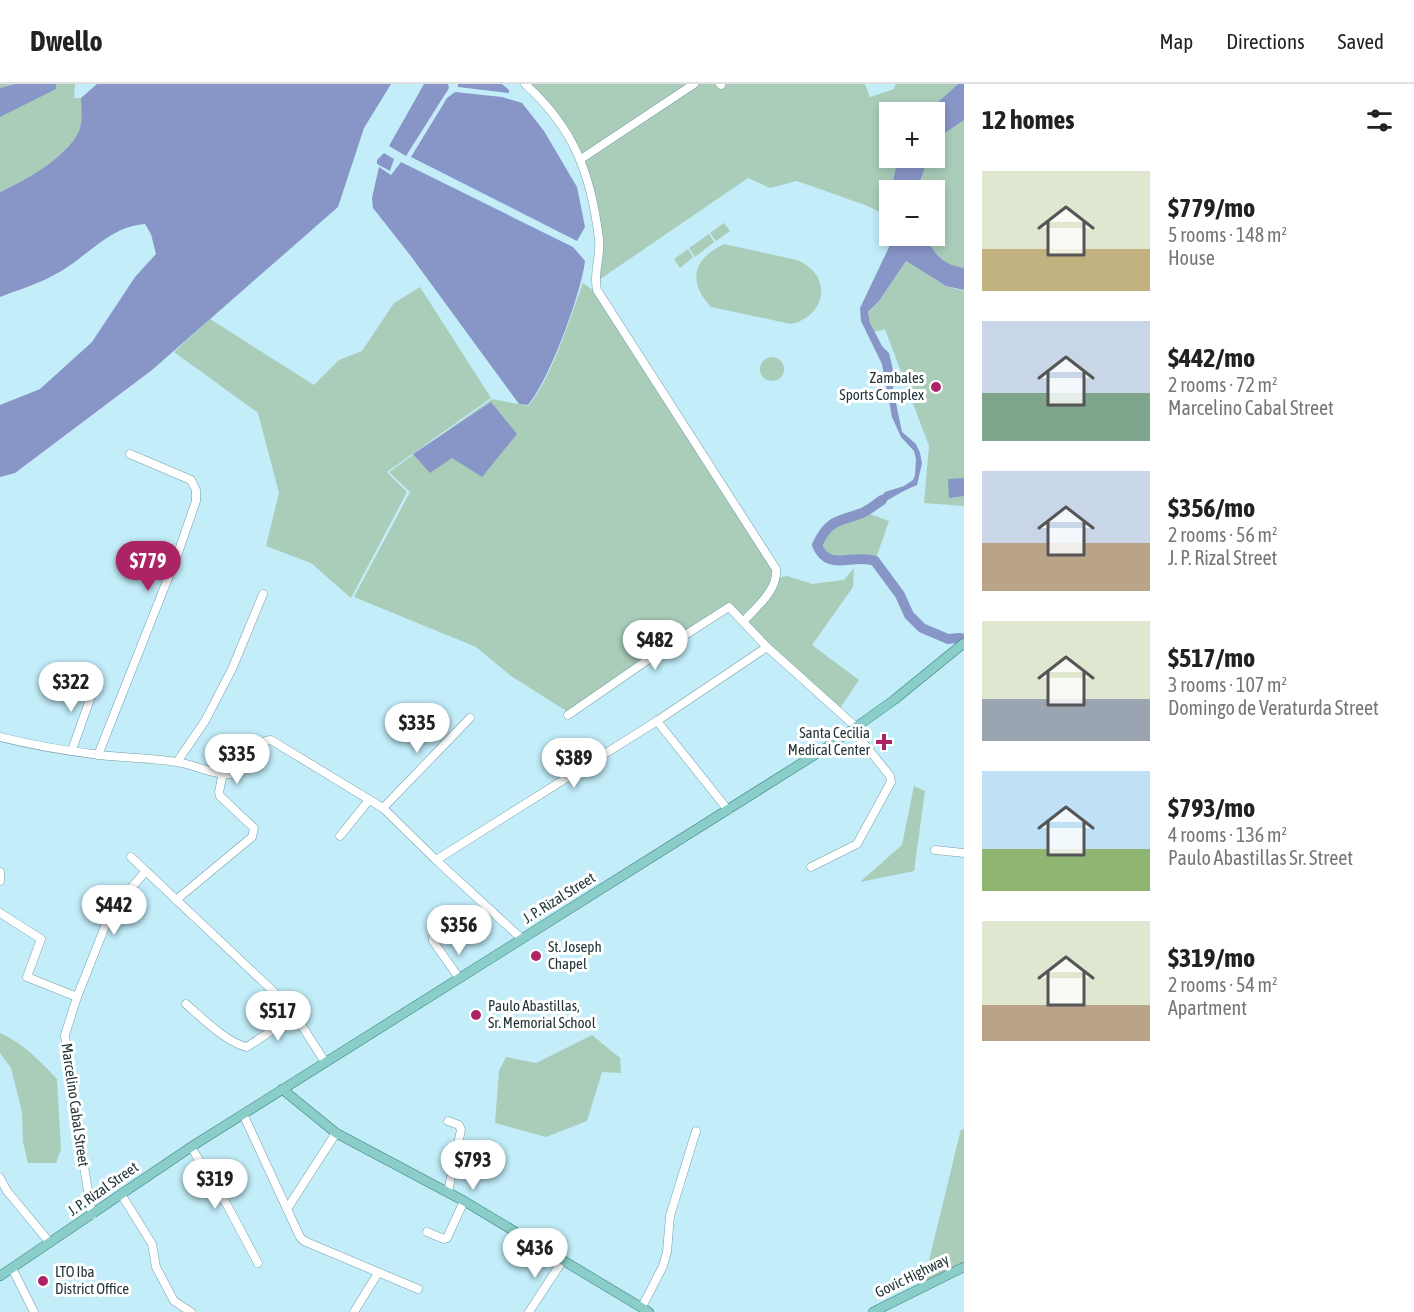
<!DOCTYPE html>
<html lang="en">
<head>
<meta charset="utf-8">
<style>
	:root { --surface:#fff; --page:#f6f6f6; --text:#222; --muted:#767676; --line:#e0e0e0; --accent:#ad2466 }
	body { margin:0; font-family:"Asap Condensed",sans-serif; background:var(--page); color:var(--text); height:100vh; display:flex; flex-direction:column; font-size:22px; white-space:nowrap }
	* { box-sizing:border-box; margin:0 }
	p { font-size:20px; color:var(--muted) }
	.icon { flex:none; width:33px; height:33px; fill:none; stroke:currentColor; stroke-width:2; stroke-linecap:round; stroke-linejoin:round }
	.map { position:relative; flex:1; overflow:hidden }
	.panel { display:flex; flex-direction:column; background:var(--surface); width:450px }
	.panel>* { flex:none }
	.controls { position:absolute; left:879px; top:18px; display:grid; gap:12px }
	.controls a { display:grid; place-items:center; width:66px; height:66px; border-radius:0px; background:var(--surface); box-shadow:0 3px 9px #0003; font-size:30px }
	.price { position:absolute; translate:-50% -51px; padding:0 14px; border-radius:21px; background:#fff; color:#222; font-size:20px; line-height:39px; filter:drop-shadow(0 2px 3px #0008) }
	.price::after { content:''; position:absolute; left:50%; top:36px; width:18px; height:14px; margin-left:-9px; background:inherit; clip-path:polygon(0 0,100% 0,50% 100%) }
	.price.active { background:var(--accent); color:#fff }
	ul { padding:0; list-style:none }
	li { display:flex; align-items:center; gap:18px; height:150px; padding:0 18px }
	li span { display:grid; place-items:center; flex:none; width:168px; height:120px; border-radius:0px; color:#555 }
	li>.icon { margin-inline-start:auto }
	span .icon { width:72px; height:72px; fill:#fffc; stroke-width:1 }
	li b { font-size:26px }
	h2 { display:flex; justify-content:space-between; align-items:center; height:72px; padding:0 18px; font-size:26px }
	header { display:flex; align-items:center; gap:36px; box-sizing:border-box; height:84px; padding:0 30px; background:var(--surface); border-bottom:2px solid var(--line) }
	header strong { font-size:28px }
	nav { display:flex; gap:33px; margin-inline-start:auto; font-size:21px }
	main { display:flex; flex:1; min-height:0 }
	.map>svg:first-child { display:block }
	.green { fill:#aacdba }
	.water { fill:#8895c7 }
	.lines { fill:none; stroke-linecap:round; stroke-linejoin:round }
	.river { stroke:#8895c7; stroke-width:10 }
	.minor-casing { stroke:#769eaa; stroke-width:9 }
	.major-casing { stroke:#35827f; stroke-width:10 }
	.minor { stroke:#fff; stroke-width:8 }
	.major { stroke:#8bcdc8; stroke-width:9 }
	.poi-dot { fill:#ad2466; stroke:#fff; stroke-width:2 }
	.labels { text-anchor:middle; stroke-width:6; stroke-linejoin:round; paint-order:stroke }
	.poi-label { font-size:15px; fill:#243539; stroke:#fff; text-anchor:start }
	.street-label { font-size:15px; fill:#243539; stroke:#fff }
</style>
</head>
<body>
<header>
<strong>Dwello</strong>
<nav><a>Map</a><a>Directions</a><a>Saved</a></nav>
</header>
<main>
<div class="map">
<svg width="964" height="1228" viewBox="0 0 964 1228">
	<rect width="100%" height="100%" fill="#c2edf9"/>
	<!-- green -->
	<g class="green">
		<path d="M0 0H75L74 14H81C81 24 83 37 79 47 66 74 26 96 0 108Z"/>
		<polygon points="525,0 865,0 870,13 894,5 896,0 958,0 927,28 890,28 890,74 900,74 896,83 891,106 890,106 889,132 865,121 797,97 770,104 748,94 596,198 599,158 589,96 574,60"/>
		<path d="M964 36V184C942 180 935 171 925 152H934V106H922C921 95 922 84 928 74H934C935 52 948 47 964 36Z"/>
		<polygon points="724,139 730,147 716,157 710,149"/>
		<polygon points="709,150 714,158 695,173 689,164"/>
		<path d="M724 160 797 176C832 190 828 231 791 240L711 223C687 197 693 175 724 160Z"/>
		<polygon points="688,165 693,173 680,184 674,175"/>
		<polygon points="906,177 946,202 964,207 964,422 924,419 929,362 885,245 874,248 870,239 868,229 879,217"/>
		<path d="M583 199 597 209 773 484 771 502 742 536 727 522 568 628 511 592 476 563 354 513 410 408 389 388 492 315 528 322C551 296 570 234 583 199Z"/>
		<polygon points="420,203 491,314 387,388 407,408 351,514 311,479 266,462 279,409 258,329 174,268 210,235 314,301 339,276 362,267 394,219"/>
		<circle cx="772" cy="285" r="12"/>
		<path d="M864 428 889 437 875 477C853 469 828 489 817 461 828 439 842 434 864 428Z"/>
		<polygon points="854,484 853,503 812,561 859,596 838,627 744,537 777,494 787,492 812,500 844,496"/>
		<polygon points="914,702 925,707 914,787 860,798 902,761"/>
		<path d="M0 949C23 959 40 977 57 995L61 1066 56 1079H28L23 1058 22 1028 11 984 0 969Z"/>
		<polygon points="592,951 620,974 621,989 602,988 587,1037 546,1053 495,1039 499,987 506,973 536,979"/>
		<polygon points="961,1045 964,1046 964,1183 927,1201 924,1197"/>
	</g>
	<!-- water -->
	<g class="water">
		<polygon points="15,0 56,0 56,5 0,33 0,4"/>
		<path d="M97 0H391L364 44 338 123 152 286 15 389 0 393V321L40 305 92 258 135 193 156 170 151 150 145 140C108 142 84 177 52 192 36 201 17 206 0 213V108C26 96 66 74 79 47 83 37 81 24 81 14Z"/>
		<polygon points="424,0 448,0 449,4 406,72 389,62"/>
		<polygon points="458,0 502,0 509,6 509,9 458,3"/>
		<polygon points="958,0 964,0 964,36 942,51 935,63 934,28 927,28"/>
		<polygon points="455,8 502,13 522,19 544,47 577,103 585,143 577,157 411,73 447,14"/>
		<polygon points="384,69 394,75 390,87 377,80 377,76"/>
		<polygon points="900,74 928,74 921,95 922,106 891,106 896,83"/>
		<path d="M401 78 573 163 585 177C581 210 549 297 528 321L519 320 410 171 373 124 372 114 379 83 391 91Z"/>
		<path d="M891 152H925C935 171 942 180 964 184V206L946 202 906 177 879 217 868 228 870 239 882 262 889 269 893 286V305L902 348 916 360 920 369 922 379 917 401C901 407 887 418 871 424L885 408 904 402 913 396 915 391 916 375 914 367 901 353 892 333 882 280 861 237 860 224 891 159Z"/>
		<polygon points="491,318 517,350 482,393 452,374 430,389 413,370"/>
		<polygon points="964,394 964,412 949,414 948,395"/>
	</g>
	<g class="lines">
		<!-- river -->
		<path class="river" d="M882 416C876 420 869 426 862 429 839 438 830 434 817 461 828 489 853 469 875 477L900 511 909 531 922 544 948 555 960 554 964 555"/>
		<!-- minor casing -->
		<g class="minor-casing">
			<g id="minor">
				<path d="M525 0C574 44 591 90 599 155 601 172 593 190 597 206L776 485C778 506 757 522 744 537"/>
				<polyline points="720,0 721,1"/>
				<polyline points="581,75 694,0"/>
				<polyline points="568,631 665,564 729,523 767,563 856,643"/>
				<polyline points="657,637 728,726"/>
				<path d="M0 653C32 661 66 667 100 671 125 674 152 674 177 678 193 680 216 692 231 690 251 687 250 657 271 656L383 724 436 776"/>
				<polyline points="72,666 95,601"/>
				<polyline points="98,671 178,469 196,417 196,406 191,396 130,370"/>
				<polyline points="177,678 205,637 232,585 263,510"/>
				<polyline points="383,724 470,634"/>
				<polyline points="340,752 369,716"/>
				<polyline points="935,766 964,769"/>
				<polyline points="131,773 274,908 295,931 325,978"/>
				<polyline points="811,783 857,760 891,698 890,692 853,646"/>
				<polyline points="0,788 0,797"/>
				<polyline points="176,816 252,753 254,744 220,712 219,708 223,689"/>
				<polyline points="0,829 41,855 27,893 77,913"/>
				<polyline points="439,849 433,854 433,857 459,894"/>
				<polyline points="522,855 436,776 657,637 767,563"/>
				<path d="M186 920C201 933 227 959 247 963L295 931"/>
				<polyline points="243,1030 300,1153 304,1157 418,1205"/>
				<polyline points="191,1063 227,1121 258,1179"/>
				<polyline points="0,1094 7,1107 50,1159"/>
				<polyline points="448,1108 461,1046 459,1041 448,1037"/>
				<polyline points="121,1110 152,1160 156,1183 174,1217 191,1228"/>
				<polyline points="287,1125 336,1049"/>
				<polyline points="92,1131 74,1022 65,951 77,913 106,840 124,812 146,787"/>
				<polyline points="427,1148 444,1155 447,1154 464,1117"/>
				<polyline points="12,1184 34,1228"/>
				<polyline points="642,1223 663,1182 667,1168 670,1132 696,1047"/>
				<polyline points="354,1228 378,1189"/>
				<polyline points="529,1228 563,1176"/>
			</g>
		</g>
		<!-- major casing -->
		<g class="major-casing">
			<g id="major">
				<polyline points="282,1005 336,1049 464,1117 649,1228"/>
				<polyline points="0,1192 194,1061 832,660 894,616 964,559"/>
				<polyline points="873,1228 964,1183"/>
			</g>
		</g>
		<!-- minor -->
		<use href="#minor" class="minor"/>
		<!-- major -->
		<use href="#major" class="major"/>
	</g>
	<!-- markers -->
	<g class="poi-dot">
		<circle cx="936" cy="303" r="6"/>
		<path d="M881 649h6v6h6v6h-6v6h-6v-6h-6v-6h6z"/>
		<circle cx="536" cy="872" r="6"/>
		<circle cx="476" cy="931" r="6"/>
		<circle cx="43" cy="1197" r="6"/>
	</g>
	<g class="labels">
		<!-- poi labels -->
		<g class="poi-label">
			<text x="924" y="299" text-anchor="end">Zambales<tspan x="924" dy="17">Sports Complex</tspan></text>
			<text x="870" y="654" text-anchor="end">Santa Cecilia<tspan x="870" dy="17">Medical Center</tspan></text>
			<text x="548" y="868">St. Joseph<tspan x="548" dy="17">Chapel</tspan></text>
			<text x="488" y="927">Paulo Abastillas,<tspan x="488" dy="17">Sr. Memorial School</tspan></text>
			<text x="55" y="1193">LTO Iba<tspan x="55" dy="17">District Office</tspan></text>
		</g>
		<!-- street labels -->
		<g class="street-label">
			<text transform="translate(559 814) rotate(-32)" y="5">J. P. Rizal Street</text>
			<text transform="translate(75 1021) rotate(82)" y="5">Marcelino Cabal Street</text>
			<text transform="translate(103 1105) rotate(-35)" y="5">J. P. Rizal Street</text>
			<text transform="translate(912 1192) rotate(-26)" y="5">Govic Highway</text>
		</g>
	</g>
</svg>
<div class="controls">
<a>+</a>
<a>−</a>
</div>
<b class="price active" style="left:148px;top:508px">$779</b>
<b class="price" style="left:655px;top:587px">$482</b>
<b class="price" style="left:71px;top:629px">$322</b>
<b class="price" style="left:417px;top:670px">$335</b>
<b class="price" style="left:237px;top:701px">$335</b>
<b class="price" style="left:574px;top:705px">$389</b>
<b class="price" style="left:114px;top:852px">$442</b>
<b class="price" style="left:459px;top:872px">$356</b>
<b class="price" style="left:278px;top:958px">$517</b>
<b class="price" style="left:473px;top:1107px">$793</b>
<b class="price" style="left:215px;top:1126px">$319</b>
<b class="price" style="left:535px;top:1195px">$436</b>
</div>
<section class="panel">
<h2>12 homes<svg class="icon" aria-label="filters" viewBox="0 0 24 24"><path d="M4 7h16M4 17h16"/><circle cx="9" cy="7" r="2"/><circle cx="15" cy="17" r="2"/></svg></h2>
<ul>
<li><span style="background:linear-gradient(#dfe7d0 65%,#c2b280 0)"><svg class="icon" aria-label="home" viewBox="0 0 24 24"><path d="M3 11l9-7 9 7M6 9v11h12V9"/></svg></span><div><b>$779/mo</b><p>5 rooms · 148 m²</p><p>House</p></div></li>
<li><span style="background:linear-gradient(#c9d6e8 60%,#7fa58c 0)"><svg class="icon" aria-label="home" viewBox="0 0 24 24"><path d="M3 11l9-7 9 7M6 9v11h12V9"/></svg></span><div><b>$442/mo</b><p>2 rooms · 72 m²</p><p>Marcelino Cabal Street</p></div></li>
<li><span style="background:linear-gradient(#c9d6e8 60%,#b9a48a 0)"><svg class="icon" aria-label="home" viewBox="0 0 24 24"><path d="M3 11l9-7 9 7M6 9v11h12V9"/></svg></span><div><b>$356/mo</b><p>2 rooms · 56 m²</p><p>J. P. Rizal Street</p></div></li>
<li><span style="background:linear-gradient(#dfe7d0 65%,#9aa5b1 0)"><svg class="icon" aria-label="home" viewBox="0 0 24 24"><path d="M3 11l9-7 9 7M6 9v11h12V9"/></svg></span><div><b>$517/mo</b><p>3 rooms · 107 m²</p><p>Domingo de Veraturda Street</p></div></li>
<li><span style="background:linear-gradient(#bfe0f5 65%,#8fb573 0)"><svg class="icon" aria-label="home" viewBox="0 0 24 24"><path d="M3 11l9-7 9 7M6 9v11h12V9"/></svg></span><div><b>$793/mo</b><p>4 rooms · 136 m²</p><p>Paulo Abastillas Sr. Street</p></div></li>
<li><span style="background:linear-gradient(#dfe7d0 70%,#b9a48a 0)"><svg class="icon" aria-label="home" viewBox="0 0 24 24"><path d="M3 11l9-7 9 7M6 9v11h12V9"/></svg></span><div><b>$319/mo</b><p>2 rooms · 54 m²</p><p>Apartment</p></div></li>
</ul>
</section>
</main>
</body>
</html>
